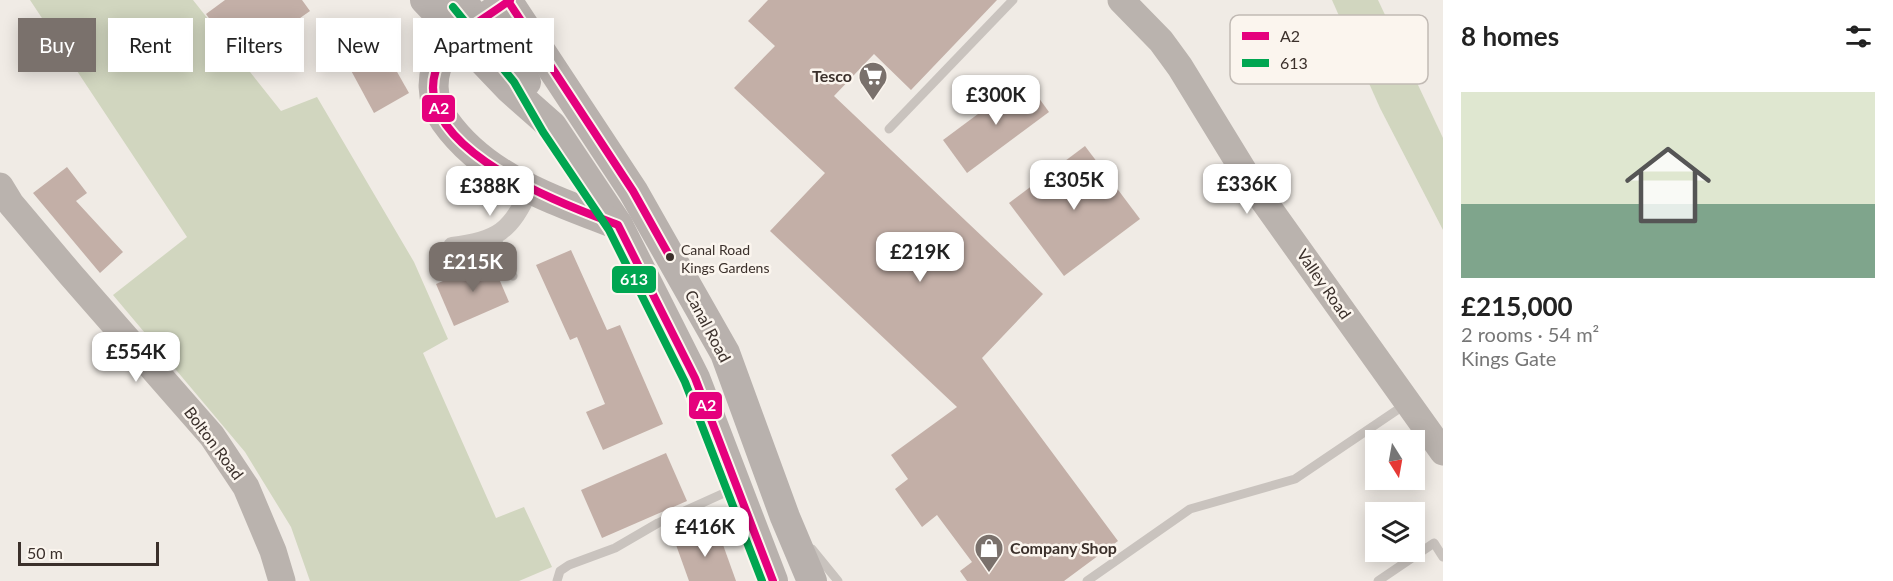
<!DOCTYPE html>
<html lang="en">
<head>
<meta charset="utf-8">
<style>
	:root { --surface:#fff; --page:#f2f2f2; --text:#222; --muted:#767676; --line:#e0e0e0; --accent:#7a716c }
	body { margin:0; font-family:Lato,sans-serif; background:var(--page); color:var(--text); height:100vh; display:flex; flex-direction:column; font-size:22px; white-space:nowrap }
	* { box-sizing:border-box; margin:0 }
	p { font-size:20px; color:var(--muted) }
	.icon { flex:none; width:33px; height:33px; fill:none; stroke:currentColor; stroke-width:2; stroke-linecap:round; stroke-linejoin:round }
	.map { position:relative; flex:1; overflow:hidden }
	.panel { display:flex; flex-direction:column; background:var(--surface); width:450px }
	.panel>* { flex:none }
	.guide { position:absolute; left:18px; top:18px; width:570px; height:54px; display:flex; gap:12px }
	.needle { width:39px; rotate:169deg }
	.fabs { position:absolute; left:1365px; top:430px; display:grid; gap:12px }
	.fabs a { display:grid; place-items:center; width:60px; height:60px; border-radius:0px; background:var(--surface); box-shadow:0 3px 15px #0003; font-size:30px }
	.scale { position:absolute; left:18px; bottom:15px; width:141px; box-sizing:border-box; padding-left:6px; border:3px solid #3b302b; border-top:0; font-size:16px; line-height:21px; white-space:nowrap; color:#3b302b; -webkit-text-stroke:4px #fbf5ee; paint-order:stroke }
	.price { position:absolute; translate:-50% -51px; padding:0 14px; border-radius:12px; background:#fff; color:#222; font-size:20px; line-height:39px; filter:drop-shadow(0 2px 3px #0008) }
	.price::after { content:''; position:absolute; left:50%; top:36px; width:18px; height:14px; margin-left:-9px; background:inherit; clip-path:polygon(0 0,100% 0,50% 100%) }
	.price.on { background:var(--accent); color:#fff }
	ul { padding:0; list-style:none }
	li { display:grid; align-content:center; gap:12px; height:318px; padding:0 18px }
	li+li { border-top:2px solid var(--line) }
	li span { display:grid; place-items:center; height:186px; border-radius:0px; color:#555 }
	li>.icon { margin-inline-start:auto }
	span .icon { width:108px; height:108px; fill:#fffc; stroke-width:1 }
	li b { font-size:26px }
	h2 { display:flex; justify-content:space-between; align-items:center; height:72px; padding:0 18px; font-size:26px }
	.tag { padding:0 21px; border-radius:0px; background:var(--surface); box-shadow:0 3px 15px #0003; font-size:21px; line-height:54px }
	.tag.on { background:var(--accent); color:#fff }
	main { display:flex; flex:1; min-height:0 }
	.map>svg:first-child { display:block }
	.green { fill:#d1d6bf }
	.building { fill:#c3afa7 }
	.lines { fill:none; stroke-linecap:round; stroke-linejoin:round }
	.lane { stroke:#c9c3be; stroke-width:9 }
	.street { stroke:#c9c3be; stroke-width:18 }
	.secondary { stroke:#bab3ae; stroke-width:27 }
	.primary { stroke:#b8b1ad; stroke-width:30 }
	.bus-1-casing { stroke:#fbf5ee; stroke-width:12 }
	.bus-2-casing { stroke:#fbf5ee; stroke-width:12 }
	.bus-1 { stroke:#e5007d; stroke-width:8 }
	.bus-2 { stroke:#00a651; stroke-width:8 }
	.bus-dot { fill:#3b302b; stroke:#fbf5ee; stroke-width:2 }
	.labels { text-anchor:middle; stroke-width:5; stroke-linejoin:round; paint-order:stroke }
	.bus-label { font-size:14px; fill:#3b302b; stroke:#fbf5ee; text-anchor:start }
	.poi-label { font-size:16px; font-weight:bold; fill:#3b302b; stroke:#fbf5ee; text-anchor:end }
	.street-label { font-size:16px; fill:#3b302b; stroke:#fbf5ee }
	.key { fill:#fbf5ee; stroke:#c1bab4; stroke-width:1.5 }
	.key-label { font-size:16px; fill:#3b302b }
	.line-badge { stroke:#fbf5ee; stroke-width:2 }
	.badge-label { font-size:16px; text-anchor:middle; font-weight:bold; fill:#fff }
</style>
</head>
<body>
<main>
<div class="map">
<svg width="1443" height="581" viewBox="0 0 1443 581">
	<rect width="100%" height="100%" fill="#f0ebe5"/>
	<!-- green -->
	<g class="green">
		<polygon points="30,0 193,0 281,111 317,97 414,262 448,339 423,353 496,518 524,507 552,567 519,581 310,581 291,527 245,452 113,295 187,237"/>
		<polygon points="1332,0 1378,0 1443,138 1443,230 1380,108"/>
	</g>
	<!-- building -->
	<g class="building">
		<polygon points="225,0 302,0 310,11 279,33 272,24 233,52 206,14"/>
		<polygon points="768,0 997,0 911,90 874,54 834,96 1043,294 982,358 1118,541 1064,581 967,581 960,571 972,562 937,515 922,527 895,489 908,479 891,455 957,407 770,231 825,173 734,88 775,46 748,21"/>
		<polygon points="375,33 409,93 374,113 341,52"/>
		<polygon points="1025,79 1049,112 967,173 943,140"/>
		<polygon points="1085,146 1140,219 1064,276 1009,203"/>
		<polygon points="67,167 87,193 76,201 123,252 100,273 33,193"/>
		<polygon points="571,250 607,330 620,325 663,424 603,450 586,412 605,404 577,337 570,340 536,265"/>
		<polygon points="491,260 509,302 454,326 436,284"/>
		<polygon points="666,453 687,501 602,538 581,490"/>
		<polygon points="717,528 736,581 689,581 675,542"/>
	</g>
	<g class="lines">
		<!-- lane -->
		<g class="lane">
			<polyline points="889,129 1013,0"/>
			<polyline points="496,237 513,276"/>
			<polyline points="693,531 729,515 741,513"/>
			<polyline points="812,549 838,581"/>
			<polyline points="557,581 560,571 569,565 615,548 658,523 733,489"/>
			<polyline points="1087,581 1190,509 1295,479 1406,404"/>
			<polyline points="1378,581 1434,543 1443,557"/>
		</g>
		<!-- street -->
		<path class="street" d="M452 246C497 241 511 231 530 189"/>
		<!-- secondary -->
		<g class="secondary">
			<polyline points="1121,0 1161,41 1180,67 1253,186 1443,452"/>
			<polyline points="0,186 11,204 71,275 212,436 246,487 273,551 282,581"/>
		</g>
		<!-- primary -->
		<g class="primary">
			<polyline points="425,0 509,88 552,126 618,225 695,378 773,581"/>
			<polyline points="461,0 526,82"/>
			<polyline points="507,0 633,191 725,353 785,517 812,581"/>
			<path d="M508 1C488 17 460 32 444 53 429 74 431 101 445 121 486 179 555 200 618 225"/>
		</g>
		<!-- bus-1 casing -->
		<g class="bus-1-casing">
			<g id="bus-1">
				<path d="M510 0C488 17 458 31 443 55 390 142 563 204 618 225L695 378 773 581"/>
				<polyline points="508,1 633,191 670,257"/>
			</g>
		</g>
		<!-- bus-2 casing -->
		<g class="bus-2-casing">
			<polyline id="bus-2" points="453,7 514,82 543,132 609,230 685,382 762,581"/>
		</g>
		<!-- bus-1 -->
		<use href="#bus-1" class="bus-1"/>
		<!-- bus-2 -->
		<use href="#bus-2" class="bus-2"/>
	</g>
	<!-- icons -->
	<defs>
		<g id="supermarket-pin" transform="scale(1.5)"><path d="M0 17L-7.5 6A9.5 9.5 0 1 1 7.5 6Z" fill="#7a716c" stroke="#fbf5ee"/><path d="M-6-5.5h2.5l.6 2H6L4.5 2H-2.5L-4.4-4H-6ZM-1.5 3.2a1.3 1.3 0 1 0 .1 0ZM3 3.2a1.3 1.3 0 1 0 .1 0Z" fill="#fff"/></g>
		<g id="shop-pin" transform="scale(1.5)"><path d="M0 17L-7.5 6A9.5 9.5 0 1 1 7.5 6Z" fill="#7a716c" stroke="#fbf5ee"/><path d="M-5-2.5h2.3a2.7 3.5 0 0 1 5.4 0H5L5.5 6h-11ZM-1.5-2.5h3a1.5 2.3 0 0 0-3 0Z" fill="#fff"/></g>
	</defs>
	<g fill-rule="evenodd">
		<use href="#supermarket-pin" x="873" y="76"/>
		<use href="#shop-pin" x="989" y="548"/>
	</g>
	<!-- markers -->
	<circle class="bus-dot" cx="670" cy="257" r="5"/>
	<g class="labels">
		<!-- bus labels -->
		<g class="bus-label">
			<text x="681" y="255">Canal Road<tspan x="681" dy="18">Kings Gardens</tspan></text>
		</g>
		<!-- poi labels -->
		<g class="poi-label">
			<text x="852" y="82">Tesco</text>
			<text x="1010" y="554" text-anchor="start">Company Shop</text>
		</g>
		<!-- street labels -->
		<g class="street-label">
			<text transform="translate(1324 284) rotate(55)" y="6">Valley Road</text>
			<text transform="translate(708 326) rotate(62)" y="6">Canal Road</text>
			<text transform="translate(214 443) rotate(53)" y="6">Bolton Road</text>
		</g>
	</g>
	<!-- legend -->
	<rect x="1230" y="15" width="198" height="69" rx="9" class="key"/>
	<rect x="1242" y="32" width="27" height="8" fill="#e5007d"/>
	<rect x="1242" y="59" width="27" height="8" fill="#00a651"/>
	<g class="key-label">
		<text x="1280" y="42">A2</text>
		<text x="1280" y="69">613</text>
	</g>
	<g class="line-badge">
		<rect x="421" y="94" width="35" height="29" rx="6" fill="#e5007d"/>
		<rect x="611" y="265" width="46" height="29" rx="6" fill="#00a651"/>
		<rect x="688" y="391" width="35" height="29" rx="6" fill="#e5007d"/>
	</g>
	<g class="badge-label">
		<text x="439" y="114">A2</text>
		<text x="634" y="285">613</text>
		<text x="706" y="411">A2</text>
	</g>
</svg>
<div class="fabs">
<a><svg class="needle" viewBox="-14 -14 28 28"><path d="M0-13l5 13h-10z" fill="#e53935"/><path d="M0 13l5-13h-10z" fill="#767676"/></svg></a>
<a><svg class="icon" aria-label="layers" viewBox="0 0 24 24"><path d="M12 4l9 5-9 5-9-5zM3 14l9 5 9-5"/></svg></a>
</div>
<div class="scale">50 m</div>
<b class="price" style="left:996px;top:126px">£300K</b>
<b class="price" style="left:1074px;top:211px">£305K</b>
<b class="price" style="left:1247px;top:215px">£336K</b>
<b class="price" style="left:490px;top:217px">£388K</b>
<b class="price" style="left:920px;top:283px">£219K</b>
<b class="price on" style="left:473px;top:293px">£215K</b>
<b class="price" style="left:136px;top:383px">£554K</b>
<b class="price" style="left:705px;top:558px">£416K</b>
<div class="guide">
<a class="tag on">Buy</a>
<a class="tag">Rent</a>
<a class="tag">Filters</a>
<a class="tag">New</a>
<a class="tag">Apartment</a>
</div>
</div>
<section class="panel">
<h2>8 homes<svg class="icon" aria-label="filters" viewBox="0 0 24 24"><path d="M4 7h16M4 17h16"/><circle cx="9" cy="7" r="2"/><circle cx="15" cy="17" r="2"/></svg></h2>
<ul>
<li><span style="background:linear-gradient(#dfe7d0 60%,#7fa58c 0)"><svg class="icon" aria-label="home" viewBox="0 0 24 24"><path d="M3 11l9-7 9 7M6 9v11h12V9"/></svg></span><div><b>£215,000</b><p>2 rooms · 54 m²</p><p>Kings Gate</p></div></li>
</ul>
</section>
</main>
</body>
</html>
